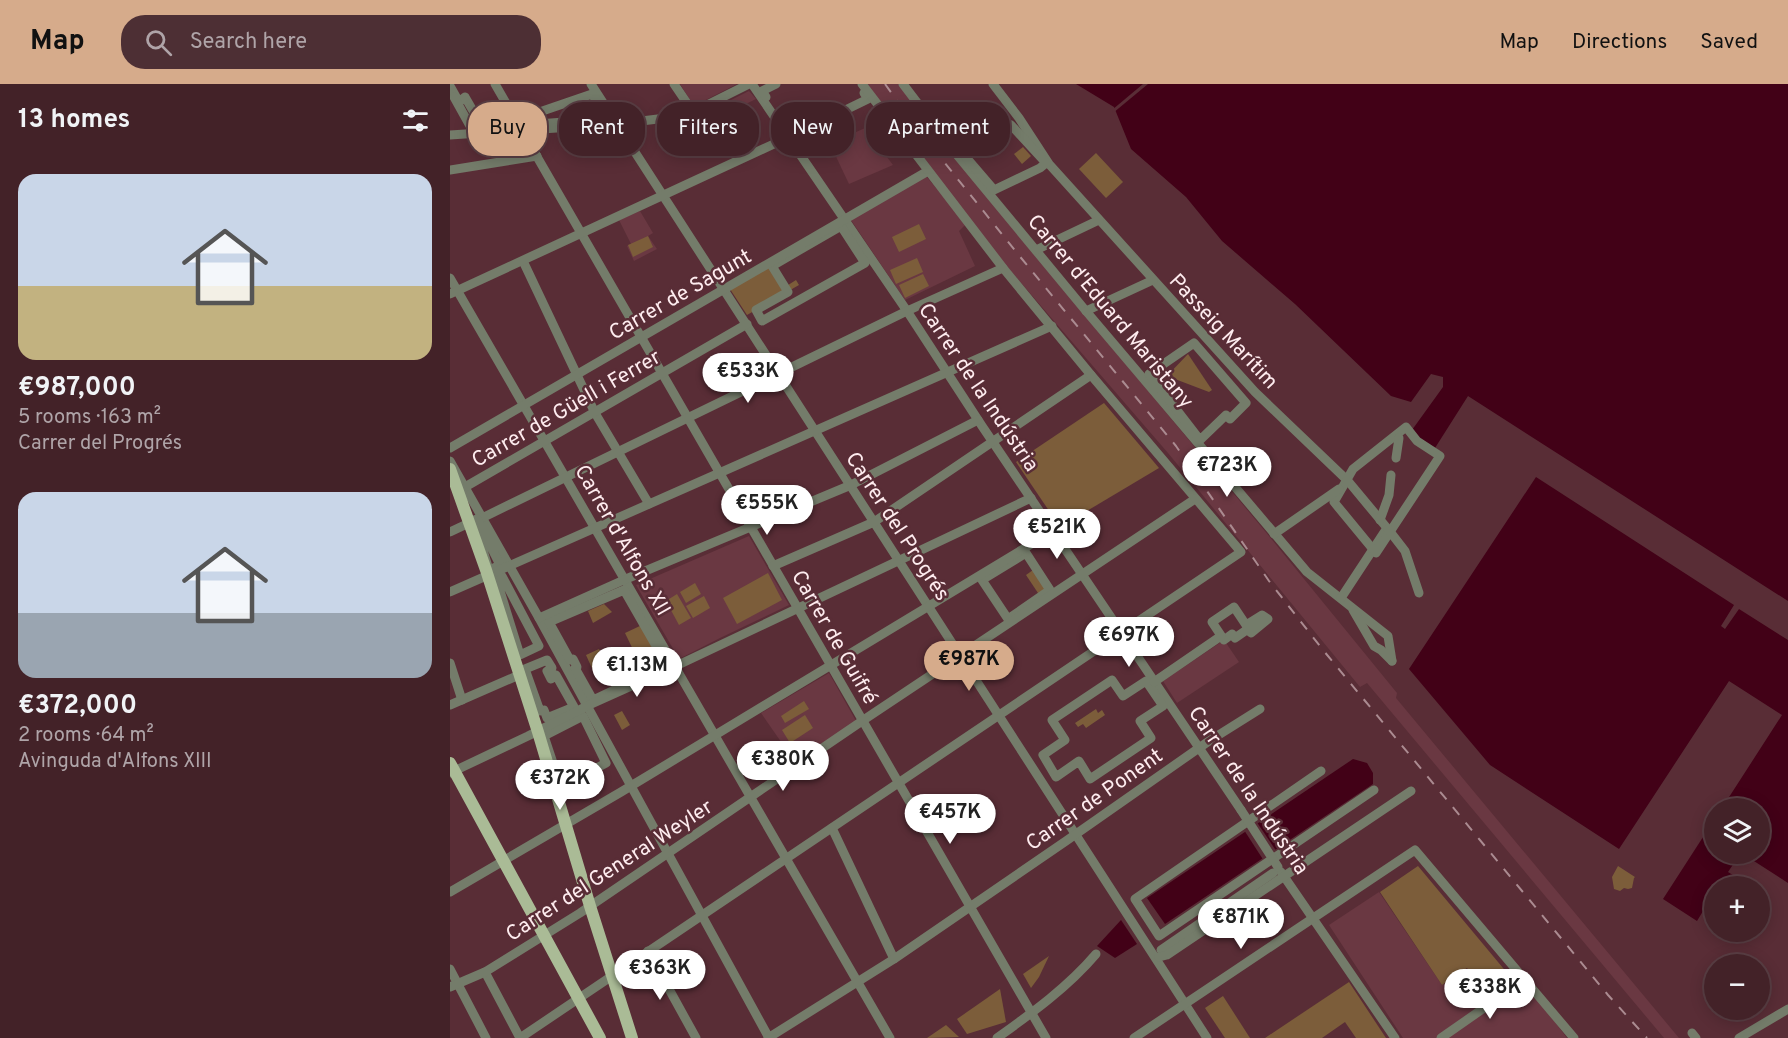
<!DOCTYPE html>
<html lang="en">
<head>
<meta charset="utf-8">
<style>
	:root { --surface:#432228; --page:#4d2f34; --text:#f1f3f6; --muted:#afa4a8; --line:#5b3f45; --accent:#d6ab8b }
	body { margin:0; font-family:Overpass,sans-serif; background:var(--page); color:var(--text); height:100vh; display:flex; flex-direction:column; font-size:22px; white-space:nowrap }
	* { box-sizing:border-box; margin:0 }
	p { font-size:20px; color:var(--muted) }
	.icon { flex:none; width:33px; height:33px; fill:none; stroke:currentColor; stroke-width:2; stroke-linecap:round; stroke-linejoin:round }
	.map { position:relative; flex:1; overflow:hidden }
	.side { display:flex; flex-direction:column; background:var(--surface); width:450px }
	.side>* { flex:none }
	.top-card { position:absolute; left:18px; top:18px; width:570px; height:54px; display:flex; gap:12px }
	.buttons { position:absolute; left:1254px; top:714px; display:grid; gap:12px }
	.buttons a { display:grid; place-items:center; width:66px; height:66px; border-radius:50%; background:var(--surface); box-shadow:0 3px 15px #0003,0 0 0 2px var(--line); font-size:30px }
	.price { position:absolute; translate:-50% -51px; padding:0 14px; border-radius:21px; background:#fff; color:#222; font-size:20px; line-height:39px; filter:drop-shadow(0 2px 3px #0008) }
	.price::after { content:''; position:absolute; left:50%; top:36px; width:18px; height:14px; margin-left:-9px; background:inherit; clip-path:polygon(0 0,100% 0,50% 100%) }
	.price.active { background:var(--accent); color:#111 }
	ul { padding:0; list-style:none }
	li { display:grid; align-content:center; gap:12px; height:318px; padding:0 18px }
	li span { display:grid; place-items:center; height:186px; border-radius:18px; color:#555 }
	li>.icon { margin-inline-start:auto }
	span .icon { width:108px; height:108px; fill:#fffc; stroke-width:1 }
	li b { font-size:26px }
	h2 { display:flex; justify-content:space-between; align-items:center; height:72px; padding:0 18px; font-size:26px }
	.pill { padding:0 21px; border-radius:24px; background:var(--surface); box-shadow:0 3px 15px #0003,0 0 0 2px var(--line); font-size:21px; line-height:54px }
	.pill.active { background:var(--accent); color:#111 }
	header { display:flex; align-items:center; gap:36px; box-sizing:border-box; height:84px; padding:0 30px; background:var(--accent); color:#111 }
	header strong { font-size:28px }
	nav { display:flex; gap:33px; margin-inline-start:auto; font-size:21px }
	.search { width:420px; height:54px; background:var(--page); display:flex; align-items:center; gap:15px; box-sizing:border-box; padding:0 21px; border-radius:24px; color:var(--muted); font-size:22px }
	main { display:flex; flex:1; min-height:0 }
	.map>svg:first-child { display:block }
	.built { fill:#6a3842 }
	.green { fill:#7c5d3a }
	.water { fill:#420117 }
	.pier { fill:#592d36 }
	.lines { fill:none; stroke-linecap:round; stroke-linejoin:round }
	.minor { stroke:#747c6a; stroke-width:9 }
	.major { stroke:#aabb96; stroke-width:12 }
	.rail { stroke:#ab8b91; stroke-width:2; stroke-dasharray:10 10; stroke-linecap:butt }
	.minor-bridge { stroke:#747c6a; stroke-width:9 }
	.labels { text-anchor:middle; stroke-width:5; stroke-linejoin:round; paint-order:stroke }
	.street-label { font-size:21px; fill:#feecef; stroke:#592d36 }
</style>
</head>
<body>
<header>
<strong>Map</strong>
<div class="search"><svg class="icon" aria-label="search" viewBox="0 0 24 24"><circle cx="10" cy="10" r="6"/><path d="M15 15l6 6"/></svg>Search here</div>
<nav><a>Map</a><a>Directions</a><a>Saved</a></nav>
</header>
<main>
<section class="side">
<h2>13 homes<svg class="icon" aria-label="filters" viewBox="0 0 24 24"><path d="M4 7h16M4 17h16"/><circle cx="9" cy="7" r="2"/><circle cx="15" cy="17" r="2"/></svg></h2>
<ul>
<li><span style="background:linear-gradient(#c9d6e8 60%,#c2b280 0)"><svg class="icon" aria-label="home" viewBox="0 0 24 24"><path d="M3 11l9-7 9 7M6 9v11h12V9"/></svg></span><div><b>€987,000</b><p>5 rooms · 163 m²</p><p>Carrer del Progrés</p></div></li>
<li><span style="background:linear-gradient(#c9d6e8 65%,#9aa5b1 0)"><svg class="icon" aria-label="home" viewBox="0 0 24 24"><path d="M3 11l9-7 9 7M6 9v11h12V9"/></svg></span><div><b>€372,000</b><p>2 rooms · 64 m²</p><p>Avinguda d'Alfons XIII</p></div></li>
</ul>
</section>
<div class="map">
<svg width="1338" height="954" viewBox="0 0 1338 954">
	<rect width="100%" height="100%" fill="#592d36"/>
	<!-- built -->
	<g class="built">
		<polygon points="230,0 287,0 244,22"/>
		<polygon points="414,0 449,0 579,164 819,452 947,609 946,614 1229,954 1214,954 917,599 910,603 718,369 553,178"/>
		<polygon points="299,7 306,15 267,34 263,25"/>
		<polygon points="415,44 443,81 399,100 380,60"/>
		<polygon points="476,92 516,140 509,147 525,182 455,216 401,136"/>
		<polygon points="190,127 203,149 198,152 207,165 184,177 177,162 181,160 169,136"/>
		<polygon points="299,452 339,521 270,554 229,575 186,501"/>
		<polygon points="774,556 789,578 727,619 713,597"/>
		<polygon points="379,589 406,637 345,678 311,629"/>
		<polygon points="929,808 992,901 1016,885 1041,920 1074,897 1117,954 953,954 879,841"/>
	</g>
	<!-- green -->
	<g class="green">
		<polygon points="573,63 581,72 572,80 564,70"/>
		<polygon points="646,69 673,98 656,114 629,85"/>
		<polygon points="469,140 476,155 449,168 442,153"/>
		<polygon points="198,152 203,163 183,173 178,161"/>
		<polygon points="467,174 473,188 446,200 440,186"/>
		<polygon points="322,182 335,203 346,196 349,201 297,231 280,205"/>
		<polygon points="473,190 479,202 455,214 449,201"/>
		<polygon points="738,270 762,306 759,308 717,292"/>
		<polygon points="654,319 709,384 610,443 566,378"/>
		<polygon points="583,486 597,507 590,512 576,491"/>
		<polygon points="318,489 332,516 287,540 273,514"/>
		<polygon points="245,499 251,510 236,519 230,508"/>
		<polygon points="227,510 241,534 229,541 216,517"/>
		<polygon points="254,512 260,524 243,534 236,522"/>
		<polygon points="154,520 162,528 143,539 138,527"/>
		<polygon points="192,541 206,572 190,580 175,549"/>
		<polygon points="149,565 158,585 145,591 136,571"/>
		<polygon points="354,617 359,625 335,639 331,632"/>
		<polygon points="646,625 648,629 652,626 655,631 636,644 633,640 628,643 625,639"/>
		<polygon points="172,627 180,641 172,646 164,631"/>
		<polygon points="355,631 363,644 340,659 332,646"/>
		<polygon points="968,782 1063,896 1037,914 1017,884 992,901 930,808"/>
		<polygon points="1168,782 1185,793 1184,794 1182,804 1178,805 1174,804 1170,807 1164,805 1162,793"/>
		<polygon points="599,872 589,893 581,904 573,890"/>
		<polygon points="899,898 936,954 906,954 895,938 872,954 815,954"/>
		<polygon points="550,905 556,938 517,950 507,935"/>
		<polygon points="773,912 800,954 775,954 755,924"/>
		<polygon points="496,941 509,953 477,954"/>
	</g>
	<!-- water -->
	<g class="water">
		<polygon points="626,0 1338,0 1338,517 1018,312 985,364 971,359 962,346 993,303 993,293 981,290 961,318 941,312 845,220 772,157 736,113 681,65 664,23"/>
		<polygon points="1086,393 1284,521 1271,542 1275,545 1289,525 1338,556 1338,799 1293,770 1310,770 1310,724 1272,724 1332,631 1279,597 1169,765 1040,681 959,585"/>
		<polygon points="903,675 917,679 923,689 923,700 715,840 697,814"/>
		<polygon points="1264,736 1264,770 1290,770 1278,788 1294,798 1291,802 1288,802 1274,794 1269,802 1264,802 1264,809 1247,837 1213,815"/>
		<polygon points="671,836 687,860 665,874 647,862"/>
	</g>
	<!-- pier -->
	<g class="pier">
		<polygon points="693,0 698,0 663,29 662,26"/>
		<polygon points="806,737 827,768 814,777 794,746"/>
	</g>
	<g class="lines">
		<!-- minor -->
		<g class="minor">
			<polyline points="45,0 596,954"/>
			<polyline points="141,0 757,954"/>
			<polyline points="224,0 243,28"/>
			<polyline points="302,0 457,227 532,342 791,726"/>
			<polyline points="453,0 507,71 636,227 857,488 938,552 942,577"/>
			<polyline points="543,0 569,34 599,80 805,308 898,397 937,444 891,514"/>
			<polyline points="0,2 9,18 15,13 33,44 41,43"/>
			<polygon points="142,10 155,30 155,33 153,35 75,41 72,34"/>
			<polyline points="4,13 24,49"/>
			<polyline points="316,13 312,7 326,0"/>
			<polygon points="561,41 596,79 590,84 544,106 514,71"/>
			<polyline points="337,45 342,52 418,15 414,9"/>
			<polyline points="0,51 167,40 224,33 243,28 299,0"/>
			<polyline points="0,86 87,72"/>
			<polygon points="391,142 415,179 312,237 306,226 338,208 322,182"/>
			<polyline points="586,166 649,136"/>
			<polyline points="73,177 145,329 199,420"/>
			<polyline points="0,194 440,954"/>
			<polyline points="0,210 339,53"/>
			<polyline points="636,227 703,196"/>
			<polygon points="744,259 796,319 780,335 776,331 750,356 699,290"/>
			<polygon points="956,343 967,357 990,372 926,469 884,418 903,385"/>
			<polyline points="0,364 478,87"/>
			<polyline points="946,374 949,354"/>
			<polyline points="0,377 89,534 319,954"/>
			<polyline points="15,403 297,240"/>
			<polyline points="32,434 457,227 553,184"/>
			<polygon points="27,435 50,481 39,486 24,436"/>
			<polyline points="930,436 939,411 941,391"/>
			<polyline points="938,445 955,467 969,509"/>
			<polyline points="0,448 19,439"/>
			<polyline points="824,450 889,405"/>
			<polygon points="576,469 600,506 558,535 532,496"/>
			<polyline points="323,482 424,438 641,291"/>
			<polygon points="52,492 89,562 70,571 46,494"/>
			<polygon points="174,506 217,581 143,616 125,584 127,583 123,575 120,576 99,538"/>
			<polyline points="0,508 602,242"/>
			<polygon points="784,523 796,541 812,531 818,535 801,549 798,545 785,554 782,550 774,556 762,538"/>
			<polyline points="903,526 924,562 931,566 942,577"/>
			<polyline points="89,534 176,495 401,401 528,336"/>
			<polygon points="97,576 102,584 97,587 101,595 106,591 124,623 97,634 94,626 90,627 75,585"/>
			<polyline points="0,579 12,616"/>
			<polygon points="662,596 673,612 696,597 713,622 690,637 701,654 640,695 629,677 606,693 593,671 615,656 602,636"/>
			<polyline points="704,598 771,552"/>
			<polyline points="0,621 69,591"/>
			<polygon points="133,632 156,679 111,703 94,652"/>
			<polyline points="871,687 685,815 709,852 924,706"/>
			<polyline points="0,689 78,652 137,622 226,582 581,414"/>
			<polyline points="382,744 444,875"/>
			<polyline points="831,788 945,954"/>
			<polyline points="0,808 171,708 603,447"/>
			<polyline points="711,866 823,789"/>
			<polyline points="198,867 246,954"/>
			<polyline points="709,873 717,871 961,707"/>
			<polyline points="0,885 36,954"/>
			<polyline points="35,888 70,954"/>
			<polyline points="0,903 35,888 130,829 418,633 745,415"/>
			<polyline points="1242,949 1246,954"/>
			<polyline points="70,954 791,468 641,291 553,184 412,0"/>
			<polyline points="318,954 444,875 616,757 759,657 810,625"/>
			<path d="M547 954C582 929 618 903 646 870"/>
			<polyline points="684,954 965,766 1124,954"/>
			<polyline points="991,954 1074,896"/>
			<polyline points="1289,954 1338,925"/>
		</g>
		<!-- major -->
		<g class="major">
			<polyline points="0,385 36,486 88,648 140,822 182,954"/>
			<polyline points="0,679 150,954"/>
		</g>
		<!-- rail -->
		<polyline class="rail" points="435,0 466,43 567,169 726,362 819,497 873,566 1158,911 1197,954"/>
		<!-- minor-bridge -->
		<polyline class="minor-bridge" points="791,726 828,783"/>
	</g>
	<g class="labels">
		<!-- street labels -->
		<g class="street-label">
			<text transform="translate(230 210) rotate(-30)" y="7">Carrer de Sagunt</text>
			<text transform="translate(661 227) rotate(50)" y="7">Carrer d'Eduard Maristany</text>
			<text transform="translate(774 247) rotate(47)" y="7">Passeig Marítim</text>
			<text transform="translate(529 303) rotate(56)" y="7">Carrer de la Indústria</text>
			<text transform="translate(116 324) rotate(-30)" y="7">Carrer de Güell i Ferrer</text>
			<text transform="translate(448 442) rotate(57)" y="7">Carrer del Progrés</text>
			<text transform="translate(173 456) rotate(60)" y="7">Carrer d'Alfons XII</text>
			<text transform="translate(385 553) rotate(60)" y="7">Carrer de Guifré</text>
			<text transform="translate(799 706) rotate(56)" y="7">Carrer de la Indústria</text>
			<text transform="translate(644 715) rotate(-35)" y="7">Carrer de Ponent</text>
			<text transform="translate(159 786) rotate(-33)" y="7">Carrer del General Weyler</text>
		</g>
	</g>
</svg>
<div class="buttons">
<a><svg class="icon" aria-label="layers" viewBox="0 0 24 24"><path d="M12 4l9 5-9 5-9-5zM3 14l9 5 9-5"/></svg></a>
<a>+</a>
<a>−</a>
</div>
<b class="price" style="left:298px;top:320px">€533K</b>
<b class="price" style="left:777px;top:414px">€723K</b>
<b class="price" style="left:317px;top:452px">€555K</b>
<b class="price" style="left:607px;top:476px">€521K</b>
<b class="price" style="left:679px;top:584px">€697K</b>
<b class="price active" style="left:519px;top:608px">€987K</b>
<b class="price" style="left:187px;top:614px">€1.13M</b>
<b class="price" style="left:333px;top:708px">€380K</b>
<b class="price" style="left:110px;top:727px">€372K</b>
<b class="price" style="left:500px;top:761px">€457K</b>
<b class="price" style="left:791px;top:866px">€871K</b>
<b class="price" style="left:210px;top:917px">€363K</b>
<b class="price" style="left:1040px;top:936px">€338K</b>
<div class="top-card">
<a class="pill active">Buy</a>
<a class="pill">Rent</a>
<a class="pill">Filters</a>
<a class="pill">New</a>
<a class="pill">Apartment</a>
</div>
</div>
</main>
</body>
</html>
